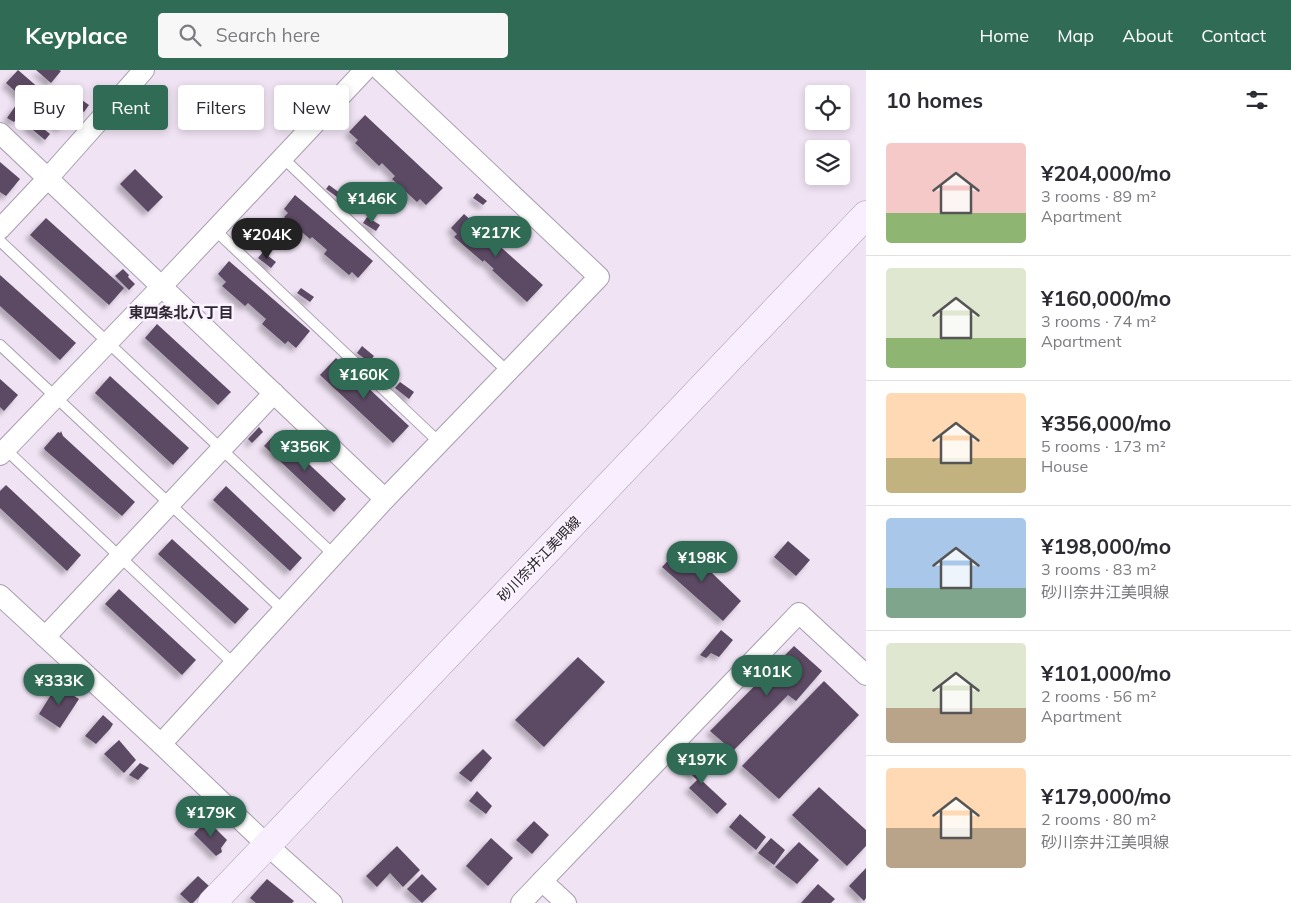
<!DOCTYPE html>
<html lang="en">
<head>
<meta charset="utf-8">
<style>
	:root { --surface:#fff; --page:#f7f7f7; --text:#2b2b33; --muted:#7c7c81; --line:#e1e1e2; --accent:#306b55 }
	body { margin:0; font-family:Mulish,"Noto Sans JP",sans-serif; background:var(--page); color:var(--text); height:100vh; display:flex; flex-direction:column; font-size:19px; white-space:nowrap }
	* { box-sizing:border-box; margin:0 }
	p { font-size:16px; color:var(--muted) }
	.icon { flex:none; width:28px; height:28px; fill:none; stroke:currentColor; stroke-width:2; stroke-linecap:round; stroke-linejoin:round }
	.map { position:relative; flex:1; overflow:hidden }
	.panel { display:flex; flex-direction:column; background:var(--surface); width:425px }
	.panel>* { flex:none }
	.banner { position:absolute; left:15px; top:15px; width:475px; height:45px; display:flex; gap:10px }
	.controls { position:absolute; left:805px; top:15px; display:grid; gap:10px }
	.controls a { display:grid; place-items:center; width:45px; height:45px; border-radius:5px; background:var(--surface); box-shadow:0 2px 8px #0003; font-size:25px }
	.price { position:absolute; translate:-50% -42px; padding:0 11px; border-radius:18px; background:var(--accent); color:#fff; font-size:16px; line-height:32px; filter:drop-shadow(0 1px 2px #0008) }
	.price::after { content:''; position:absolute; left:50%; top:30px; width:15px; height:11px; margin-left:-8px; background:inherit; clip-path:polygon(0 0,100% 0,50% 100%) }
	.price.selected { background:#222; color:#fff }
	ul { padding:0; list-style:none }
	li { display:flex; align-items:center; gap:15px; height:125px; padding:0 20px }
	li+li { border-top:1px solid var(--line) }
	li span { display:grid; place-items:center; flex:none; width:140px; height:100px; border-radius:5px; color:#555 }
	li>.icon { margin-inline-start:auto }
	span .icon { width:60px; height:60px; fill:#fffc; stroke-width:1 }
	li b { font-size:21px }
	h2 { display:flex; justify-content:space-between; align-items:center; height:60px; padding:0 20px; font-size:21px }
	.chip { padding:0 18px; border-radius:5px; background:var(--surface); box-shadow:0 2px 8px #0003; font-size:18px; line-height:45px }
	.chip.selected { background:var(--accent); color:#fff }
	header { display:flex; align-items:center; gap:30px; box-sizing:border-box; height:70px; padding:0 25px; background:var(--accent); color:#fff }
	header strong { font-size:24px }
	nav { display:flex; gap:28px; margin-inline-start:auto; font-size:18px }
	.search { width:350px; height:45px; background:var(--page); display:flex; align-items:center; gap:12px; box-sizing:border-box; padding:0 18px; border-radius:5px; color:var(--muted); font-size:19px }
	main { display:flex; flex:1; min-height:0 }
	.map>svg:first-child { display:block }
	.building { fill:#5b4863; filter:url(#shadow) }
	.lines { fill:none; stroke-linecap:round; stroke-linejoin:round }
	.lane-casing { stroke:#a89dad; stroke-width:12 }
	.street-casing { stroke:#a89dad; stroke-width:22 }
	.secondary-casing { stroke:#a89dad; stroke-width:29 }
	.lane { stroke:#fff; stroke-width:10 }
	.street { stroke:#fff; stroke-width:20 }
	.secondary { stroke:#f9eefd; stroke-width:28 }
	.labels { text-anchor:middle; stroke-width:5; stroke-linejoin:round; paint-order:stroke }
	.street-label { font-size:14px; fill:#211c22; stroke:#faf3fd }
	.neighbourhood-label { font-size:15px; font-weight:bold; fill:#302734; stroke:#faf3fd }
</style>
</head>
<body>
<header>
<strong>Keyplace</strong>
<div class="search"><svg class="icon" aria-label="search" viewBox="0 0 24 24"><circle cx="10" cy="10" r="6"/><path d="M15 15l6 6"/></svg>Search here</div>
<nav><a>Home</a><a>Map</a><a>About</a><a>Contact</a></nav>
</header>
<main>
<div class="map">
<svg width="866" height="833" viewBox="0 0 866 833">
	<defs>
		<filter id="shadow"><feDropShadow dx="-4.5" dy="4.5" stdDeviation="2.5" flood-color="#0004"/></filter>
	</defs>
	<rect width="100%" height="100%" fill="#f0e3f4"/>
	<!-- building -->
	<g class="building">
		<polygon points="18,0 40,19 28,33 6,13"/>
		<polygon points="36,0 59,0 61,1 51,13"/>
		<polygon points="49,26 72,46 60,58 38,38"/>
		<polygon points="76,26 89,35 84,42 71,33"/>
		<polygon points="16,35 22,40 14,52 7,48"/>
		<polygon points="365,45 443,118 426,135 420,129 417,132 392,109 395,106 382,93 379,96 355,73 358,70 349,62"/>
		<polygon points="33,50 50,64 45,70 28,56"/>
		<polygon points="0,92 20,109 6,126 0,122"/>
		<polygon points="135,99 163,127 148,142 120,114"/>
		<polygon points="329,115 340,123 337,127 326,119"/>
		<polygon points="477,123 487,131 483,135 473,128"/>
		<polygon points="295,125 373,191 358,208 352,202 349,205 324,184 327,180 312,167 310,169 284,147 288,143 284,139"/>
		<polygon points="464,144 543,215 527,232 492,200 494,199 484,190 483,192 454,167 457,164 451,158"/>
		<polygon points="367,147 380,155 376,161 363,153"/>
		<polygon points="46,148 124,218 109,235 30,165"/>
		<polygon points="512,156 525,165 522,170 509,161"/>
		<polygon points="263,182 276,192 271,198 258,188"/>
		<polygon points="229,191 310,261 296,278 288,271 285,274 262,254 266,249 248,233 245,236 222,216 226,212 218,204"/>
		<polygon points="123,199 129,205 128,207 135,214 129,220 115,206"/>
		<polygon points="0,205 76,273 60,290 0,236"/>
		<polygon points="301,218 314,227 310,232 297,223"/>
		<polygon points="157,254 231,322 218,335 145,268"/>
		<polygon points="362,276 374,286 369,292 357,283"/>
		<polygon points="336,288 409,356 393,373 320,305"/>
		<polygon points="110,306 189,378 173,395 95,323"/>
		<polygon points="0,309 18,325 4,341 0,337"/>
		<polygon points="400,312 414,322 409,329 395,318"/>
		<polygon points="259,357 263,362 252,373 248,369"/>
		<polygon points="61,361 63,366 135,432 122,446 45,380 44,378 58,362 60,363"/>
		<polygon points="276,363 346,429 334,442 264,376"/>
		<polygon points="6,415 81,485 67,501 0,438 0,421"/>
		<polygon points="226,416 302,488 290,501 213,430"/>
		<polygon points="172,469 249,539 235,554 158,484"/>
		<polygon points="788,471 810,490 796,506 774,487"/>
		<polygon points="683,475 741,531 723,551 662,497"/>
		<polygon points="119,519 196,590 182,605 105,534"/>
		<polygon points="721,560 733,570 719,587 711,583 706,588 700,585"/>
		<polygon points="794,576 822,601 796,631 788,625 733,681 710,661"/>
		<polygon points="578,587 605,612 544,677 515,650"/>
		<polygon points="824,611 859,645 779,729 742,696"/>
		<polygon points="57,615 79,629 60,658 39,644"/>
		<polygon points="103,645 113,654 110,659 96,674 85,666"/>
		<polygon points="119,670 136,690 124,703 104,684"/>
		<polygon points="483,679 492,688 471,712 459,703"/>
		<polygon points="687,683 703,696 697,706 727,734 717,744 689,718 697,710 679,693"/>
		<polygon points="140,693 149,698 138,710 129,705"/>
		<polygon points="819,717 866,760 866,776 847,796 792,745"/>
		<polygon points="477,721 492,736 486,744 469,731"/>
		<polygon points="740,744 766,767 756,780 729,757"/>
		<polygon points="207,750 227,770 221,778 222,782 216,786 194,764"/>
		<polygon points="534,751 549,765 532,784 516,770"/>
		<polygon points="491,768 513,788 488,816 466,796"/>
		<polygon points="771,768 785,780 774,795 758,783"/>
		<polygon points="799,772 819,790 797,814 775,797"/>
		<polygon points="397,776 420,800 403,817 390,803 377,817 366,806"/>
		<polygon points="866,798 866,828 864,831 849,816"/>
		<polygon points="422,804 437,819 422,833 407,819"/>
		<polygon points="198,806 209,816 193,833 190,833 180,824"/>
		<polygon points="267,809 294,831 292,833 256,833 250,828"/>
		<polygon points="818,814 835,829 831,833 801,833"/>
	</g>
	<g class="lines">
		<!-- lane casing -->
		<g class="lane-casing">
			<g id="lane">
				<polyline points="283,88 508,302"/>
				<polyline points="215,160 440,373"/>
				<polyline points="0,171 334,485"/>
				<polyline points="0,275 283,540"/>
				<polyline points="3,377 234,594"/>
			</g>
		</g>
		<!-- street casing -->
		<g class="street-casing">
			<g id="street">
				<polyline points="0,63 385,429"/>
				<polyline points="0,159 48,108 144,0"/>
				<polyline points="0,385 162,216 365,0"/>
				<polyline points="0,525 161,674 267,775 332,833"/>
				<polyline points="45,567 274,323"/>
				<polyline points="161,674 385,429 599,207 380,0"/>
				<polyline points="542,811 566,833"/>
				<polyline points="521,833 799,543 866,605"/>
			</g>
		</g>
		<!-- secondary casing -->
		<g class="secondary-casing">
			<polyline id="secondary" points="212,833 866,145"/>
		</g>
		<!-- lane -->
		<use href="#lane" class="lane"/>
		<!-- street -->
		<use href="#street" class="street"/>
		<!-- secondary -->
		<use href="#secondary" class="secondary"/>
	</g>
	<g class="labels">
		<!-- street labels -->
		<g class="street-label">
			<text transform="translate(539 489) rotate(-46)" y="5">砂川奈井江美唄線</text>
		</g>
		<!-- neighbourhood labels -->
		<g class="neighbourhood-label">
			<text x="181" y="248">東四条北八丁目</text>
		</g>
	</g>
</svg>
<div class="controls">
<a><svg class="icon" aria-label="locate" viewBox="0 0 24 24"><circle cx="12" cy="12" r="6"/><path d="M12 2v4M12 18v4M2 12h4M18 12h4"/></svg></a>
<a><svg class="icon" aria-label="layers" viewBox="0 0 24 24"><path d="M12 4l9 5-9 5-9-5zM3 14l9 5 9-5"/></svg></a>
</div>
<b class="price" style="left:372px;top:154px">¥146K</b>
<b class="price" style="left:496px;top:188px">¥217K</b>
<b class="price selected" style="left:267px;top:190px">¥204K</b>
<b class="price" style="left:364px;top:330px">¥160K</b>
<b class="price" style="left:305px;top:402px">¥356K</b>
<b class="price" style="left:702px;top:513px">¥198K</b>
<b class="price" style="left:767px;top:627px">¥101K</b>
<b class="price" style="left:59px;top:636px">¥333K</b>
<b class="price" style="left:702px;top:715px">¥197K</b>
<b class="price" style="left:211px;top:768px">¥179K</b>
<div class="banner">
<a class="chip">Buy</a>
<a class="chip selected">Rent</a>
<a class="chip">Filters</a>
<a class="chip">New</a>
</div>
</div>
<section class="panel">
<h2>10 homes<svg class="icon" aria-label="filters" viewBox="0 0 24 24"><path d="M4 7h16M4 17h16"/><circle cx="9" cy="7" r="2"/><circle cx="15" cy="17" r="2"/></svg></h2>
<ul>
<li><span style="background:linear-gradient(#f6c9c9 70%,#8fb573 0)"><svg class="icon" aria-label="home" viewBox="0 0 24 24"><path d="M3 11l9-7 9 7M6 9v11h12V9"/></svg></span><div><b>¥204,000/mo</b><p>3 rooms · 89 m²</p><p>Apartment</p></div></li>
<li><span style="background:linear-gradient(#dfe7d0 70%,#8fb573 0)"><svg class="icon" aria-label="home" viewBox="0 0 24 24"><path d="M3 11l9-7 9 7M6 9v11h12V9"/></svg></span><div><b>¥160,000/mo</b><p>3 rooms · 74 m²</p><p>Apartment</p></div></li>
<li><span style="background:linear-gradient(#ffd9b3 65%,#c2b280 0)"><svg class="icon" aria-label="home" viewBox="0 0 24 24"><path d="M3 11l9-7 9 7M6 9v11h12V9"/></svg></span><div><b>¥356,000/mo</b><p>5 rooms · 173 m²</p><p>House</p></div></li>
<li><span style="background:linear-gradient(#a9c7e8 70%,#7fa58c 0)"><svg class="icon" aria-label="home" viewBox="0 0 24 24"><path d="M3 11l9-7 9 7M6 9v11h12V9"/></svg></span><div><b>¥198,000/mo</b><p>3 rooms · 83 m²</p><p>砂川奈井江美唄線</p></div></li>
<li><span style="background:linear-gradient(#dfe7d0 65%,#b9a48a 0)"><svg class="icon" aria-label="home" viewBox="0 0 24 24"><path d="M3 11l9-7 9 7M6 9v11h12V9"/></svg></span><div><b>¥101,000/mo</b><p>2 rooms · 56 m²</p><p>Apartment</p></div></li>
<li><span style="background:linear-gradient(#ffd9b3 60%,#b9a48a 0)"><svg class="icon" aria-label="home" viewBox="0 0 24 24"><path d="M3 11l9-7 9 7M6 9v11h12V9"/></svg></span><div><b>¥179,000/mo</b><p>2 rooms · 80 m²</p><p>砂川奈井江美唄線</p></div></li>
</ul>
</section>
</main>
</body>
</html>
